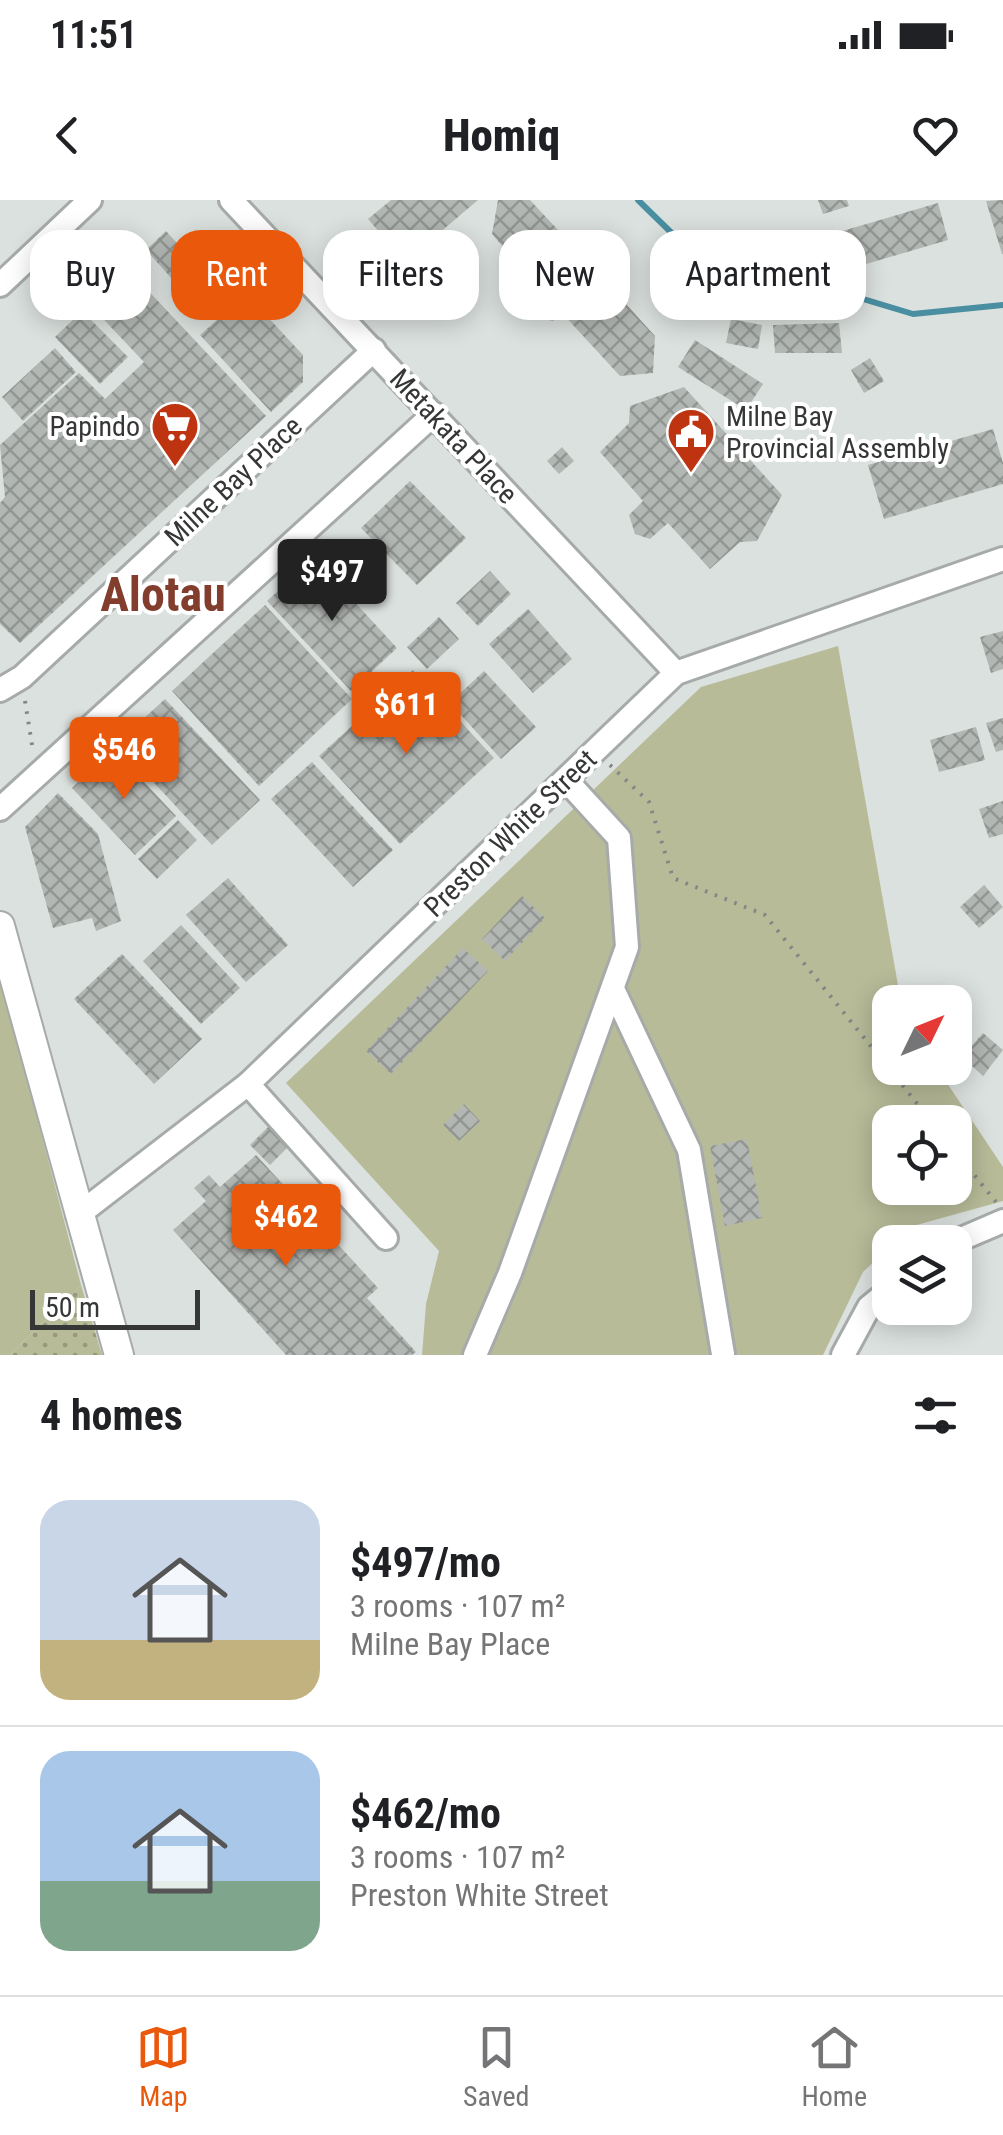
<!DOCTYPE html>
<html lang="en">
<head>
<meta charset="utf-8">
<style>
	:root { --surface:#fff; --page:#f6f6f6; --text:#202124; --muted:#757577; --line:#e0e0e0; --accent:#ea580c }
	body { margin:0; font-family:"Roboto Condensed",sans-serif; background:var(--page); color:var(--text); height:100vh; display:flex; flex-direction:column; font-size:38px; white-space:nowrap }
	* { box-sizing:border-box; margin:0 }
	p { font-size:32px; color:var(--muted) }
	.icon { flex:none; width:55px; height:55px; fill:none; stroke:currentColor; stroke-width:2; stroke-linecap:round; stroke-linejoin:round }
	.map { position:relative; height:1155px; overflow:hidden }
	.side { display:flex; flex-direction:column; background:var(--surface); flex:1 }
	.side>* { flex:none }
	.banner { position:absolute; left:30px; top:30px; width:945px; height:90px; display:flex; gap:20px }
	.needle { width:65px; rotate:47deg }
	.fabs { position:absolute; left:872px; top:785px; display:grid; gap:20px }
	.fabs a { display:grid; place-items:center; width:100px; height:100px; border-radius:20px; background:var(--surface); box-shadow:0 5px 25px #0003; font-size:50px }
	.scale { position:absolute; left:30px; bottom:25px; width:170px; box-sizing:border-box; padding-left:10px; border:5px solid #353736; border-top:0; font-size:28px; line-height:35px; white-space:nowrap; color:#353736; -webkit-text-stroke:8px #fff; paint-order:stroke }
	.price { position:absolute; translate:-50% -85px; padding:0 22px; border-radius:10px; background:var(--accent); color:#fff; font-size:32px; line-height:65px; filter:drop-shadow(0 2px 5px #0008) }
	.price::after { content:''; position:absolute; left:50%; top:60px; width:30px; height:22px; margin-left:-15px; background:inherit; clip-path:polygon(0 0,100% 0,50% 100%) }
	.price.on { background:#222; color:#fff }
	ul { padding:0; list-style:none }
	li { display:flex; align-items:center; gap:30px; height:250px; padding:0 40px }
	li+li { border-top:2px solid var(--line) }
	li span { display:grid; place-items:center; flex:none; width:280px; height:200px; border-radius:30px; color:#555 }
	li>.icon { margin-inline-start:auto }
	span .icon { width:120px; height:120px; fill:#fffc; stroke-width:1 }
	li b { font-size:42px }
	h2 { display:flex; justify-content:space-between; align-items:center; height:120px; padding:0 40px; font-size:42px }
	.pill { padding:0 35px; border-radius:30px; background:var(--surface); box-shadow:0 5px 25px #0003; font-size:35px; line-height:90px }
	.pill.on { background:var(--accent); color:#fff }
	.status { display:flex; justify-content:space-between; align-items:center; height:70px; padding:0 50px; background:var(--surface); direction:ltr }
	.status svg { height:28px; fill:currentColor }
	header { display:flex; justify-content:space-between; align-items:center; height:130px; padding:0 40px; background:var(--surface); font-size:45px; font-weight:800 }
	.tab-bar { display:flex; justify-content:space-around; align-items:center; height:140px; border-top:2px solid var(--line); background:var(--surface); font-size:28px; color:var(--muted) }
	.tab-bar a { display:grid; justify-items:center; gap:5px }
	.tab-bar .on { color:var(--accent) }
	.map>svg:first-child { display:block }
	.green { fill:#b7bb98; fill-rule:evenodd }
	.garden { fill:url(#garden-dots) }
	.lines { fill:none; stroke-linecap:round; stroke-linejoin:round }
	.stream { stroke:#498ea1; stroke-width:6 }
	.building { fill:url(#building-cross-hatch) }
	.minor-casing { stroke:#a6aba9; stroke-width:28 }
	.major-casing { stroke:#a6aba9; stroke-width:32 }
	.path { stroke:#828684; stroke-width:4; stroke-dasharray:2.5 8; stroke-linecap:butt }
	.minor { stroke:#fff; stroke-width:22 }
	.major { stroke:#fff; stroke-width:28 }
	.labels { text-anchor:middle; stroke-width:8; stroke-linejoin:round; paint-order:stroke }
	.poi-label { font-size:28px; fill:#353736; stroke:#fff; text-anchor:start }
	.street-label { font-size:28px; fill:#353736; stroke:#fff }
	.town-label { font-size:48px; font-weight:bold; fill:#823d2d; stroke:#fff }
</style>
</head>
<body>
<div class="status"><b>11:51</b><svg viewBox="0 0 49 12"><path d="M0 12V9h3v3zM5 12V6h3v6zM10 12V3h3v9zM15 12V0h3v12zM26 1h20v11H26zM47 4h2v5h-2z"/></svg></div>
<header><svg class="icon" aria-label="back" viewBox="0 0 24 24"><path d="M15 5l-7 7 7 7"/></svg>Homiq<svg class="icon" aria-label="heart" viewBox="0 0 24 24"><path d="M12 20l-8-8c-3-5 5-10 8-4 3-6 11-1 8 4z"/></svg></header>
<div class="map">
<svg width="1003" height="1155" viewBox="0 0 1003 1155">
	<defs>
		<pattern id="garden-dots" width="8" height="8" patternUnits="userSpaceOnUse" patternTransform="scale(2.5)"><rect width="8" height="8" fill="#b7bb98"/><path d="M2 2h.1M6 6h.1" fill="none" stroke="#96997d" stroke-width="1.8" stroke-linecap="round"/></pattern>
		<pattern id="building-cross-hatch" width="8" height="8" patternUnits="userSpaceOnUse" patternTransform="scale(2.5)"><rect width="8" height="8" fill="#b3b7b3"/><path d="M0 0l8 8M0 8l8-8" fill="none" stroke="#929692"/></pattern>
	</defs>
	<rect width="100%" height="100%" fill="#dbe1de"/>
	<!-- green -->
	<g class="green">
		<path d="M838 446 901 802H890V868H937L1003 967V1001L913 1026 895 1042H890V1047L863 1072 823 1155H422L426 1104 439 1051 286 883 701 487ZM890 922H955V988H890Z"/>
		<polygon points="0,777 81,1085 10,1155 0,1155"/>
	</g>
	<!-- garden -->
	<polygon class="garden" points="81,1085 102,1155 10,1155"/>
	<g class="lines">
		<!-- stream -->
		<polyline class="stream" points="638,0 684,45 913,114 1003,105"/>
	</g>
	<!-- building -->
	<g class="building">
		<polygon points="391,0 478,0 405,62 368,19"/>
		<polygon points="498,0 530,0 585,59 599,45 616,52 621,68 607,83 655,136 653,173 620,176 562,113 553,121 539,118 536,104 546,96 492,34"/>
		<polygon points="818,0 847,0 849,6 823,14"/>
		<polygon points="1003,0 1003,54 1002,54 986,1"/>
		<polygon points="938,3 948,40 849,69 839,32"/>
		<polygon points="166,31 194,62 174,81 146,50"/>
		<polygon points="109,49 266,216 20,443 0,424 0,303 5,297 0,245 79,173 105,199 144,162 71,85"/>
		<polygon points="237,84 303,155 303,182 271,212 200,135 218,119 209,109"/>
		<polygon points="82,111 128,157 100,184 55,137"/>
		<polygon points="731,119 762,125 758,149 726,143"/>
		<polygon points="839,123 842,153 775,153 773,125"/>
		<polygon points="695,140 763,184 746,210 678,167"/>
		<polygon points="55,148 76,172 23,221 2,197"/>
		<polygon points="870,158 884,181 864,193 851,170"/>
		<polygon points="684,187 782,295 757,341 740,342 710,369 668,323 650,339 635,334 629,315 643,301 600,252 629,223 630,206"/>
		<polygon points="993,229 1003,263 1003,284 884,319 868,265"/>
		<polygon points="562,247 574,261 559,274 547,261"/>
		<polygon points="410,281 466,338 417,385 361,328"/>
		<polygon points="314,358 397,448 351,491 267,401"/>
		<polygon points="490,371 511,394 478,426 456,403"/>
		<polygon points="265,405 352,499 259,586 172,491"/>
		<polygon points="528,409 572,459 533,493 489,444"/>
		<polygon points="439,417 459,439 427,469 407,447"/>
		<polygon points="1003,431 1003,469 991,473 980,437"/>
		<polygon points="413,470 494,558 400,644 319,556"/>
		<polygon points="484,471 536,527 501,559 450,503"/>
		<polygon points="165,499 260,600 212,645 117,543"/>
		<polygon points="1003,518 1003,550 996,552 986,523"/>
		<polygon points="976,527 985,560 939,572 930,540"/>
		<polygon points="113,549 176,616 135,655 72,588"/>
		<polygon points="312,562 393,650 353,687 271,599"/>
		<polygon points="58,593 98,634 121,721 96,731 92,718 53,728 25,627"/>
		<polygon points="1003,601 1003,634 989,638 979,609"/>
		<polygon points="178,620 197,640 157,679 138,659"/>
		<polygon points="228,678 288,745 246,782 186,715"/>
		<polygon points="984,685 1003,707 979,728 960,707"/>
		<polygon points="522,696 545,718 505,761 482,739"/>
		<polygon points="181,725 240,788 201,824 143,761"/>
		<polygon points="463,748 488,771 391,874 366,851"/>
		<polygon points="122,754 202,839 154,884 74,799"/>
		<polygon points="983,833 1003,850 983,876 962,857"/>
		<polygon points="464,904 480,921 459,941 443,925"/>
		<polygon points="269,926 289,946 270,965 250,945"/>
		<polygon points="747,939 762,1018 725,1026 710,946"/>
		<polygon points="256,955 378,1088 367,1098 416,1152 412,1155 286,1155 173,1030 206,1001 194,988 209,975 220,987"/>
	</g>
	<g class="lines">
		<!-- minor casing -->
		<g class="minor-casing">
			<g id="minor">
				<polyline points="231,0 676,473"/>
				<polyline points="0,85 90,0"/>
				<polyline points="0,490 22,477 374,150"/>
				<polyline points="0,609 434,214"/>
				<polyline points="613,789 689,950 723,1154"/>
				<polyline points="248,884 386,1038"/>
				<polyline points="78,1015 248,884 676,473 1003,359"/>
				<polyline points="954,1042 1003,1021"/>
				<polyline points="475,1155 510,1073 627,747 619,638 566,580"/>
				<polyline points="843,1155 869,1107 890,1090"/>
			</g>
		</g>
		<!-- major casing -->
		<g class="major-casing">
			<polyline id="major" points="0,726 119,1155"/>
		</g>
		<!-- path -->
		<g class="path">
			<polyline points="25,501 33,551"/>
			<polyline points="610,565 649,602 673,678 765,715 932,922"/>
			<polyline points="955,951 996,1002"/>
		</g>
		<!-- minor -->
		<use href="#minor" class="minor"/>
		<!-- major -->
		<use href="#major" class="major"/>
	</g>
	<!-- icons -->
	<defs>
		<g id="supermarket-pin" transform="scale(2.5)"><path d="M0 17L-7.5 6A9.5 9.5 0 1 1 7.5 6Z" fill="#be3410" stroke="#fff"/><path d="M-6-5.5h2.5l.6 2H6L4.5 2H-2.5L-4.4-4H-6ZM-1.5 3.2a1.3 1.3 0 1 0 .1 0ZM3 3.2a1.3 1.3 0 1 0 .1 0Z" fill="#fff"/></g>
		<g id="civic-pin" transform="scale(2.5)"><path d="M0 17L-7.5 6A9.5 9.5 0 1 1 7.5 6Z" fill="#be3410" stroke="#fff"/><path d="M-.6-6.5H3V-4.5H.6V-3L4-1V1h2V6H-6V1h2V-1L-.6-3ZM-1.2 2.5V6h2.4V2.5Z" fill="#fff"/></g>
	</defs>
	<g fill-rule="evenodd">
		<use href="#supermarket-pin" x="175" y="226"/>
		<use href="#civic-pin" x="691" y="232"/>
	</g>
	<g class="labels">
		<!-- poi labels -->
		<g class="poi-label">
			<text x="726" y="226">Milne Bay<tspan x="726" dy="32">Provincial Assembly</tspan></text>
			<text x="140" y="236" text-anchor="end">Papindo</text>
		</g>
		<!-- street labels -->
		<g class="street-label">
			<text transform="translate(454 236) rotate(47)" y="10">Metakata Place</text>
			<text transform="translate(233 281) rotate(-43)" y="10">Milne Bay Place</text>
			<text transform="translate(510 633) rotate(-44)" y="10">Preston White Street</text>
		</g>
		<!-- town labels -->
		<g class="town-label">
			<text x="163" y="411">Alotau</text>
		</g>
	</g>
</svg>
<div class="fabs">
<a><svg class="needle" viewBox="-14 -14 28 28"><path d="M0-13l5 13h-10z" fill="#e53935"/><path d="M0 13l5-13h-10z" fill="#757577"/></svg></a>
<a><svg class="icon" aria-label="locate" viewBox="0 0 24 24"><circle cx="12" cy="12" r="6"/><path d="M12 2v4M12 18v4M2 12h4M18 12h4"/></svg></a>
<a><svg class="icon" aria-label="layers" viewBox="0 0 24 24"><path d="M12 4l9 5-9 5-9-5zM3 14l9 5 9-5"/></svg></a>
</div>
<div class="scale">50 m</div>
<b class="price on" style="left:332px;top:424px">$497</b>
<b class="price" style="left:406px;top:557px">$611</b>
<b class="price" style="left:124px;top:602px">$546</b>
<b class="price" style="left:286px;top:1069px">$462</b>
<div class="banner">
<a class="pill">Buy</a>
<a class="pill on">Rent</a>
<a class="pill">Filters</a>
<a class="pill">New</a>
<a class="pill">Apartment</a>
</div>
</div>
<section class="side">
<h2>4 homes<svg class="icon" aria-label="filters" viewBox="0 0 24 24"><path d="M4 7h16M4 17h16"/><circle cx="9" cy="7" r="2"/><circle cx="15" cy="17" r="2"/></svg></h2>
<ul>
<li><span style="background:linear-gradient(#c9d6e8 70%,#c2b280 0)"><svg class="icon" aria-label="home" viewBox="0 0 24 24"><path d="M3 11l9-7 9 7M6 9v11h12V9"/></svg></span><div><b>$497/mo</b><p>3 rooms · 107 m²</p><p>Milne Bay Place</p></div></li>
<li><span style="background:linear-gradient(#a9c7e8 65%,#7fa58c 0)"><svg class="icon" aria-label="home" viewBox="0 0 24 24"><path d="M3 11l9-7 9 7M6 9v11h12V9"/></svg></span><div><b>$462/mo</b><p>3 rooms · 107 m²</p><p>Preston White Street</p></div></li>
</ul>
</section>
<nav class="tab-bar">
<a class="on"><svg class="icon" aria-label="map" viewBox="0 0 24 24"><path d="M3 6l6-2 6 2 6-2v14l-6 2-6-2-6 2zM9 4v14M15 6v14"/></svg>Map</a>
<a><svg class="icon" aria-label="saved" viewBox="0 0 24 24"><path d="M7 4h10v16l-5-4-5 4z"/></svg>Saved</a>
<a><svg class="icon" aria-label="home" viewBox="0 0 24 24"><path d="M3 11l9-7 9 7M6 9v11h12V9"/></svg>Home</a>
</nav>
</body>
</html>
